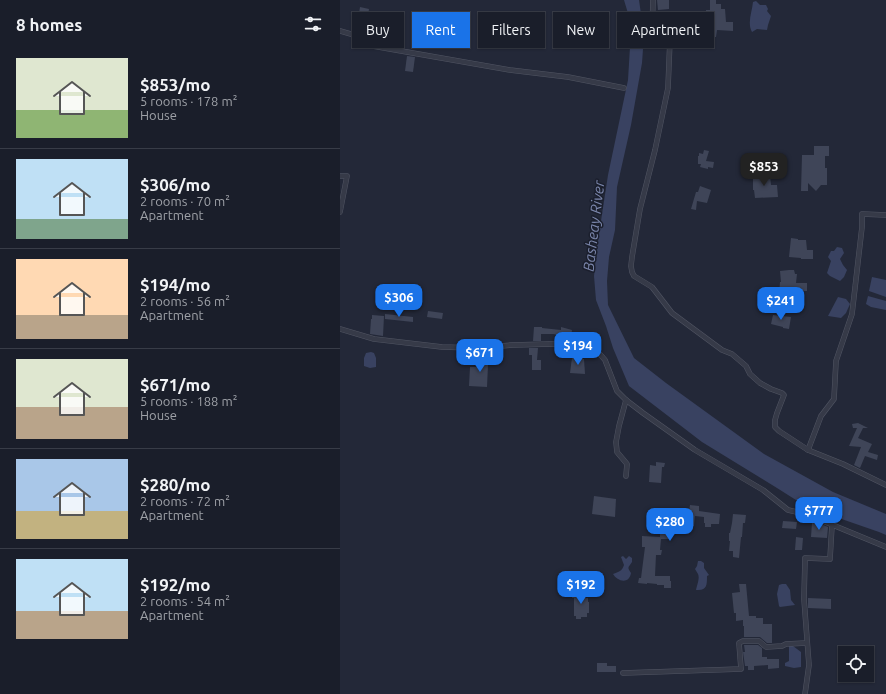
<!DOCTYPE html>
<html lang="en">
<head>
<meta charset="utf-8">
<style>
	:root { --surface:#1a1e2a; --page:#272b36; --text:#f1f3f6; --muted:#9fa2a8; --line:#383c47; --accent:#1a73e8 }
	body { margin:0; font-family:Ubuntu,sans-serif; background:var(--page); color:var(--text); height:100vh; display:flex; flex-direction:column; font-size:15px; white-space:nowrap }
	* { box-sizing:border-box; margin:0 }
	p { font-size:13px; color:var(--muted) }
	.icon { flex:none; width:22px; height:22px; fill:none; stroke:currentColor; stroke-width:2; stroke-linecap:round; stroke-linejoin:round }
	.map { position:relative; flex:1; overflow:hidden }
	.details { display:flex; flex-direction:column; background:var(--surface); width:340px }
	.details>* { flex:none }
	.guide { position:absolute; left:12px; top:12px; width:380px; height:36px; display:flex; gap:8px }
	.buttons { position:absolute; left:498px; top:646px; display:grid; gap:8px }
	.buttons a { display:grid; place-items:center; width:36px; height:36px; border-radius:0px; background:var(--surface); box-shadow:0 1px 3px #0004,0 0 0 1px var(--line); font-size:20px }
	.price { position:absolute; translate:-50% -34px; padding:0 9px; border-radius:8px; background:var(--accent); color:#fff; font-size:13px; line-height:26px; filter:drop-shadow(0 1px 2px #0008) }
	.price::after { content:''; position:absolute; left:50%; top:24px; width:12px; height:9px; margin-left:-6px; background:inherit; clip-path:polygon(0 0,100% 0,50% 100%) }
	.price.current { background:#222; color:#fff }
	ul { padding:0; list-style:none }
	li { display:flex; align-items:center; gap:12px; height:100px; padding:0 16px }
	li+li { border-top:1px solid var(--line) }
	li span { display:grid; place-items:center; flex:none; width:112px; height:80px; border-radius:0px; color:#555 }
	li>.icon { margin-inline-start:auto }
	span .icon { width:48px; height:48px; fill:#fffc; stroke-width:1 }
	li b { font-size:17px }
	h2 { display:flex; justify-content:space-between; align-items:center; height:48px; padding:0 16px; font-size:17px }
	.tag { padding:0 14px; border-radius:0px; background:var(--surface); box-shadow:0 1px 3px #0004,0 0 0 1px var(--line); font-size:14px; line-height:36px }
	.tag.current { background:var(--accent); color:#fff }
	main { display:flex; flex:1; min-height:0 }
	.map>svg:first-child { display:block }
	.water { fill:#394261 }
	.building { fill:#3f4558 }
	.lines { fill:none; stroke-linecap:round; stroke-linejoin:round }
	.street-casing { stroke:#515563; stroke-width:5.5 }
	.street { stroke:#363a48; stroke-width:4.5 }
	.labels { text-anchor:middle; stroke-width:3; stroke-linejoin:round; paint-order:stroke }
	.water-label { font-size:15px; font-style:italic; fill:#7b86ab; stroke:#1b1f2d }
</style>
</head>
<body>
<main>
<section class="details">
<h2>8 homes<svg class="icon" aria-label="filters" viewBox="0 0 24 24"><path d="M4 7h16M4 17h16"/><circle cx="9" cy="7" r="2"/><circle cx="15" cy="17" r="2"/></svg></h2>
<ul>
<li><span style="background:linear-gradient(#dfe7d0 65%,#8fb573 0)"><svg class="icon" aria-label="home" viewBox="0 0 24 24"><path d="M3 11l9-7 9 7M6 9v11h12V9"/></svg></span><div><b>$853/mo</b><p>5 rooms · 178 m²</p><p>House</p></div></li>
<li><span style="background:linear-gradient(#bfe0f5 75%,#7fa58c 0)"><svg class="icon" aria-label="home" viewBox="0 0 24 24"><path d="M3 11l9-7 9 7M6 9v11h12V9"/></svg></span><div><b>$306/mo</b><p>2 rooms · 70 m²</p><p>Apartment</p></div></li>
<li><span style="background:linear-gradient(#ffd9b3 70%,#b9a48a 0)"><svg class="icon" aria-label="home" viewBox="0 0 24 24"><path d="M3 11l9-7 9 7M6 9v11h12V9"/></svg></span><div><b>$194/mo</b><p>2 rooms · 56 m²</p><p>Apartment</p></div></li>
<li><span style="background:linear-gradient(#dfe7d0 60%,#b9a48a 0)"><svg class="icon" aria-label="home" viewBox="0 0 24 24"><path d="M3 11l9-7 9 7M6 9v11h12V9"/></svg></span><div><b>$671/mo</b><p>5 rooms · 188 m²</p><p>House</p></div></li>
<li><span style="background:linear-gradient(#a9c7e8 65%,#c2b280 0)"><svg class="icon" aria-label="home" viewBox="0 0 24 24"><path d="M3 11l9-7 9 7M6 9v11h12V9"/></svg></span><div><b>$280/mo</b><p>2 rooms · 72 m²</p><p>Apartment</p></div></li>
<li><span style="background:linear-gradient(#bfe0f5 65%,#b9a48a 0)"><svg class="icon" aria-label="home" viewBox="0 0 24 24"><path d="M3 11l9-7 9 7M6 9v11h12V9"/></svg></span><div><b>$192/mo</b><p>2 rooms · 54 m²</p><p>Apartment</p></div></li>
</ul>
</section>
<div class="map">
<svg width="546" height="694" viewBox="0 0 546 694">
	<rect width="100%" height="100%" fill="#232838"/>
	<!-- water -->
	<g class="water">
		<polygon points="284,0 299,0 304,35 302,63 291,125 277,187 275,230 269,257 267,281 268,305 294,358 326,383 424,454 493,492 546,514 546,535 539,532 467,507 437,488 362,442 289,386 273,348 266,326 256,300 254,276 257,247 268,175 288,80 290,47 290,20"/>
		<path d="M416 1 420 5H426L428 9 427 11 431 16 428 25 427 30 417 29 412 32C407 23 412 12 413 2Z"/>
		<polygon points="497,247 502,248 504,253 500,259 503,265 507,270 504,277 500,281 490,276 487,273 491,261 488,257 491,251 494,251"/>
		<polygon points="532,277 546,280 546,297 529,291"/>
		<polygon points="528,296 546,301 546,310 531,307 526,304"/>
		<polygon points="498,297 506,299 510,304 506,313 501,318 488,316"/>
		<polygon points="31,352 34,353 36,358 36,367 30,368 24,366 24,358 26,353"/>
		<path d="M283 556 286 559 289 556 292 558V562C288 568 287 567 291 573 289 585 277 581 273 574 279 572 282 571 284 565L281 557Z"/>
		<path d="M358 561H361L364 563V568L369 575 367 576C367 585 367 591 356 590 357 585 360 578 358 574 357 572 356 571 355 569L357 566Z"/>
		<polygon points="442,584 446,584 450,590 451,600 455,605 440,607 439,606 437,594 439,585"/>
		<polygon points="449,645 453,646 461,652 461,667 454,668 445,666 445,663 449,661"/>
	</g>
	<!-- building -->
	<g class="building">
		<polygon points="317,0 329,0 329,9 318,10"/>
		<polygon points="370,0 376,0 376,4 381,4 381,9 385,9 386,22 393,22 393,31 377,30 376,37 371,37 372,30 370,30 370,23 366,22 366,10 370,10"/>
		<polygon points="20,7 29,9 28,15 31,16 30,24 34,25 33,31 28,30 28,27 17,26"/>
		<polygon points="67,56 75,57 73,72 65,71"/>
		<polygon points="474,146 489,146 489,156 485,156 485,168 487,168 487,185 481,185 476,191 468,183 468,191 461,191 462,155 474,155"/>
		<polygon points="364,150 369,151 366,161 374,162 373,168 368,167 368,169 360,167 361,164 358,164 358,156 359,156 359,153 363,154"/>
		<polygon points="418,174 430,175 431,185 437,185 438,197 415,198 414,190 413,190 413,177 418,177"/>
		<polygon points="360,186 371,190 367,203 357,201 356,210 351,209 356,192 358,192"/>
		<polygon points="451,238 458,239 458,240 466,240 467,250 473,250 473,259 461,259 461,258 449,257"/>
		<polygon points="449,270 454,270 455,274 457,274 456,283 467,283 467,291 455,291 455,299 452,299 452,302 444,302 444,295 439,295 440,282 441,282 440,271"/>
		<polygon points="88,311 103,313 102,319 87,317"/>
		<polygon points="45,314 73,317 73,322 45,319"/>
		<polygon points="32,315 44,316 43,336 30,334 31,319 32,319"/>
		<polygon points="433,315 451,317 449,329 443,328 443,327 431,324"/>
		<polygon points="194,327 202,327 202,328 221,330 221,327 232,330 231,337 213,334 201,334 201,341 193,341"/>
		<polygon points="189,348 198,348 197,360 201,360 201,370 192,370 192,355 189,355"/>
		<polygon points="145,351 150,351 150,365 148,365 147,387 129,386 130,367 141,367 141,360 144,360"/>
		<polygon points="232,358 244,359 245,374 230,373"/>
		<polygon points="518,423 528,428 523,428 518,438 532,444 528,452 538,455 537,460 525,456 520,468 514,465 521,447 509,446 517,428 513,428 512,424"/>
		<polygon points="316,462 325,463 324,467 322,467 321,483 309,482 310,465 316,466"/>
		<polygon points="254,496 276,499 275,517 252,514"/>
		<polygon points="350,505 359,506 359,511 380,514 379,524 371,524 371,527 365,527 365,523 364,523 364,517 355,516 354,526 344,526 343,528 341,527 341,533 331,533 331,539 321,539 320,550 322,550 321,555 316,555 315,576 330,576 330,581 331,581 331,588 324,588 324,585 317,585 317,584 307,583 307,584 298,583 299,578 301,578 305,547 302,547 302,536 320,537 320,527 325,527 325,522 333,522 333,511 349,511"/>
		<polygon points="393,514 406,515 405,523 403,523 402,537 401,537 399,558 393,557 393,551 389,551 390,541 389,541 389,533 390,533 392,523"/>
		<polygon points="443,521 457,522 456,529 442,528"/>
		<polygon points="472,523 481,524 488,527 487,538 471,537"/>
		<polygon points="456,537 463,538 462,550 455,550"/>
		<polygon points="399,584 406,584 409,616 416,616 416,618 423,618 423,624 432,624 432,643 427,643 420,637 404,637 404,626 403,626 403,620 396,621 396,613 394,613 392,593 400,592"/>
		<polygon points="232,592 245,592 245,598 248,598 248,602 249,602 249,613 247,613 247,617 241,617 241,619 236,619 236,616 234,616 234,598 232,598"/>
		<polygon points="468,598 491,599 491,609 468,608"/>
		<polygon points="404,645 418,645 422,648 422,657 427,657 427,659 439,659 439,668 428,669 428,665 414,666 414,670 408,670 408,666 405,666 403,652 405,652"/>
		<polygon points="257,663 267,663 267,666 276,666 276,672 257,672"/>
	</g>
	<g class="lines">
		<!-- street casing -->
		<g class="street-casing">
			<g id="street">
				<polyline points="313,0 312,32 326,34 330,39 328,88 315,150 300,209 292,257 291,266 292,272 294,276 312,287 332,313 382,350 392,354 406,366 410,374 420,383 431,389 442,393 444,395 437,413 435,420 435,427 439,431 468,450 503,464 546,485"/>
				<polyline points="0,31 28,39 27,45 170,70 228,77 284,88"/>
				<polyline points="0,176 7,176 0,212"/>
				<polyline points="0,329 34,339 102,347 136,348 172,345 212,344 225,345 258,352 265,360 277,391 286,400 303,413 355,450 423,490 448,510 466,514 546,547"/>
				<polyline points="286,400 279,426 276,442 277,452 287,464 286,476"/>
				<polyline points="468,450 481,416 494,399 496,361 512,314 522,227 522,214 546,215"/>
				<polyline points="283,673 401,669 399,643 403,641 419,641 426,647 442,646 446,644 467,643"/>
				<polyline points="465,694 469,665 464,599 465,558 490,559 492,525"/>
			</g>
		</g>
		<!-- street -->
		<use href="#street" class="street"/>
	</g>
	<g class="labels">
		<!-- water labels -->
		<g class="water-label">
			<text transform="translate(254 226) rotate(-83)" y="5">Basheay River</text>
		</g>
	</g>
</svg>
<div class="buttons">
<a><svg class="icon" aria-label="locate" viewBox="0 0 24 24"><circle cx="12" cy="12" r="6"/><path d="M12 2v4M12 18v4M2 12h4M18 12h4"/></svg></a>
</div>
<b class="price current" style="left:424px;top:187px">$853</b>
<b class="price" style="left:59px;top:318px">$306</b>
<b class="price" style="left:441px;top:321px">$241</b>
<b class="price" style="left:238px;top:366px">$194</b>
<b class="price" style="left:140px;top:373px">$671</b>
<b class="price" style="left:479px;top:531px">$777</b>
<b class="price" style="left:330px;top:542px">$280</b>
<b class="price" style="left:241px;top:605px">$192</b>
<div class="guide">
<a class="tag">Buy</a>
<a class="tag current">Rent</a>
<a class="tag">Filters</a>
<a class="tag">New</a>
<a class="tag">Apartment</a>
</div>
</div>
</main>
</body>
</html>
